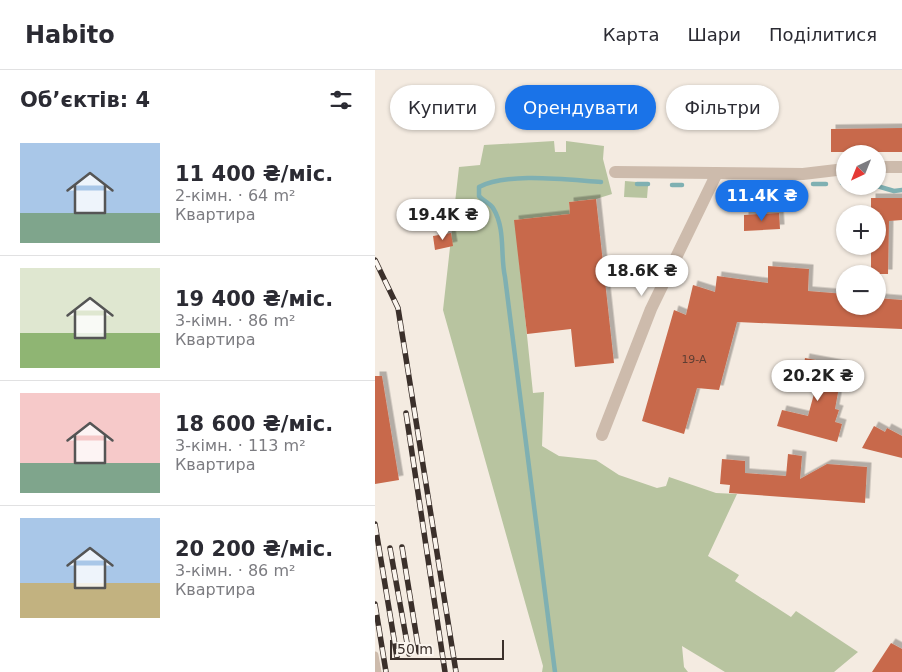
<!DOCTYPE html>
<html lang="uk">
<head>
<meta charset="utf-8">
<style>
	:root { --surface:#fff; --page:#f2f2f3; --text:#2b2b33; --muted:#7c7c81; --line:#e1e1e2; --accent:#1a73e8 }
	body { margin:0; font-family:"DejaVu Sans",sans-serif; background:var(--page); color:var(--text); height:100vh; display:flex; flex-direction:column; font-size:19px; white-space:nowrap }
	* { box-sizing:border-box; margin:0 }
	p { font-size:16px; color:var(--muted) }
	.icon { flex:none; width:28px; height:28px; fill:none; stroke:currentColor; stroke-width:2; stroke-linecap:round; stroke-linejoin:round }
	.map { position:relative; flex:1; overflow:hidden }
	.panel { display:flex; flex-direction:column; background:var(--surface); width:375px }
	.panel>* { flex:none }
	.banner { position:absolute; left:15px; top:15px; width:436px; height:45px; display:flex; gap:10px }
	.needle { width:32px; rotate:223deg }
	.tools { position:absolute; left:461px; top:75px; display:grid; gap:10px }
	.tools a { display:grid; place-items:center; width:50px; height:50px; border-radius:50%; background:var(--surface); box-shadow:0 1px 4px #0004; font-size:25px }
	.scale { position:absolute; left:15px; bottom:12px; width:114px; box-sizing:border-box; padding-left:5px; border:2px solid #3b302b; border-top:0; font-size:14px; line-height:18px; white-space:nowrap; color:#3b302b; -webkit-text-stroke:4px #fbf5ee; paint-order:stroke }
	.price { position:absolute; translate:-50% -42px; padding:0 11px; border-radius:18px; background:#fff; color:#222; font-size:16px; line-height:32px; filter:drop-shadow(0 1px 2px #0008) }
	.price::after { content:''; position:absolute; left:50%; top:30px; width:15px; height:11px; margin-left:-8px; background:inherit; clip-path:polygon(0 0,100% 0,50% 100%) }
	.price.on { background:var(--accent); color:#fff }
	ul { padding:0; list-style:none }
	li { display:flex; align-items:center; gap:15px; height:125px; padding:0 20px }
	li+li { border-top:1px solid var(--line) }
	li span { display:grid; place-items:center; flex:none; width:140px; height:100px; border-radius:0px; color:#555 }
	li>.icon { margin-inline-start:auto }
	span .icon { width:60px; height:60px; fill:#fffc; stroke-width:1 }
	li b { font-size:21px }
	h2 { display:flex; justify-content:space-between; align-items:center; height:60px; padding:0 20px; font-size:21px }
	.tag { padding:0 18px; border-radius:22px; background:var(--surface); box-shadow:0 1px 4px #0004; font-size:18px; line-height:45px }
	.tag.on { background:var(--accent); color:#fff }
	header { display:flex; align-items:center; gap:30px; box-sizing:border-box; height:70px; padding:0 25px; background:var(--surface); border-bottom:1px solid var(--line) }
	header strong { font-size:24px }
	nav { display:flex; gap:28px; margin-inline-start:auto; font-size:18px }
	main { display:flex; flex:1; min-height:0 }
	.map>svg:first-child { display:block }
	.green { fill:#b8c4a0 }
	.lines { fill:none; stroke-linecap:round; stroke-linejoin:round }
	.stream { stroke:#7fb0b2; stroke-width:4.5 }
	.building { fill:#c8694b; filter:url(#shadow) }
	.lane { stroke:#cdbbac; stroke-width:7 }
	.street { stroke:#cdbbac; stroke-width:12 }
	.rail-casing { stroke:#3b302b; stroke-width:5.5 }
	.rail { stroke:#fbf5ee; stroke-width:4; stroke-dasharray:11; stroke-linecap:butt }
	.labels { text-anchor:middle; stroke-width:5; stroke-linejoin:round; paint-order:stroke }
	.number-label { font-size:11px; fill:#5e3e33 }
</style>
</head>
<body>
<header>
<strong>Habito</strong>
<nav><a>Карта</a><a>Шари</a><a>Поділитися</a></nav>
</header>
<main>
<section class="panel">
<h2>Об’єктів: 4<svg class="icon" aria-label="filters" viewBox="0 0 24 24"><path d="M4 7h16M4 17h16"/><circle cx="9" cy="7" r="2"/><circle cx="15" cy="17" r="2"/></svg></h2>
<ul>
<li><span style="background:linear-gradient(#a9c7e8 70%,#7fa58c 0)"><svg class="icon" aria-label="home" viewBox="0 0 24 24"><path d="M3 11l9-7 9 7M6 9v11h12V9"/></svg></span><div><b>11 400 ₴/міс.</b><p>2-кімн. · 64 m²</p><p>Квартира</p></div></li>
<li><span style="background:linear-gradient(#dfe7d0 65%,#8fb573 0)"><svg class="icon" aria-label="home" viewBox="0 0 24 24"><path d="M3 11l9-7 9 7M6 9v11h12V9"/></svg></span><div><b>19 400 ₴/міс.</b><p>3-кімн. · 86 m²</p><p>Квартира</p></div></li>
<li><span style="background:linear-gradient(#f6c9c9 70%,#7fa58c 0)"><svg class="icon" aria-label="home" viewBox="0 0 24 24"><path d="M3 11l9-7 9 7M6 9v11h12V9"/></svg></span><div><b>18 600 ₴/міс.</b><p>3-кімн. · 113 m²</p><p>Квартира</p></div></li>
<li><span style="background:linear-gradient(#a9c7e8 65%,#c2b280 0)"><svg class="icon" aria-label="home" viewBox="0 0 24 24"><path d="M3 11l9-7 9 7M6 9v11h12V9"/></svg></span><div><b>20 200 ₴/міс.</b><p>3-кімн. · 86 m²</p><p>Квартира</p></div></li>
</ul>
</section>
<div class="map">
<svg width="527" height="602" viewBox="0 0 527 602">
	<defs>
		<filter id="shadow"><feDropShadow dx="4.5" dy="-4.5" stdDeviation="0" flood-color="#0004"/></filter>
	</defs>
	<rect width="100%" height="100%" fill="#f4ebe1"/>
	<!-- green -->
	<g class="green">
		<polygon points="179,71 180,82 191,82 191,71 229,76 228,89 237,124 221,129 194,132 195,144 140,150 158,323 169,322 167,376 184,386 221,390 244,405 282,418 291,416 294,407 341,423 362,424 333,486 364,505 360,511 416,547 421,541 483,582 459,602 350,602 307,576 309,597 313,602 167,602 168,596 68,240 84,97 105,95 109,75"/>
		<polygon points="250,111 262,112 262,116 273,116 272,128 249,127"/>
	</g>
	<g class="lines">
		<!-- stream -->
		<g class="stream">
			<polyline points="467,113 470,113"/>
			<polyline points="262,114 273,114"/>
			<polyline points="438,114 451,114"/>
			<polyline points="297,115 307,115"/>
			<polyline points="502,116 519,121 527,120"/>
			<path d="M180 602 130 207C125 185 131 159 118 138 115 133 108 131 104 126V117C132 102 194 110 226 112"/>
		</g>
	</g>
	<!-- building -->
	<g class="building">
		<polygon points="527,58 527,82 456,82 456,59"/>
		<polygon points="496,128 527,128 527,150 514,151 513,204 496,204 496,176 502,176 502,144 496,144"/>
		<polygon points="221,129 239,293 200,297 196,259 152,264 139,150 195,144 194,132"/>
		<polygon points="404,143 405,159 369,161 369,145"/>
		<polygon points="76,163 78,176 60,180 58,166"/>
		<polygon points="393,196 434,199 433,221 470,224 470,236 502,236 502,228 527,230 527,259 362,252 344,320 322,318 309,364 267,351 299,240 311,245 318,215 340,222 342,206 393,213"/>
		<polygon points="430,288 468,295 460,339 464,340 460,352 467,354 462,372 402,356 407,340 433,346 440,320 425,318"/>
		<polygon points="0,306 7,306 24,410 0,414"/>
		<polygon points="499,356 510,362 512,358 527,366 527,388 487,378"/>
		<polygon points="413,384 427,386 425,409 452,394 492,397 490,433 354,423 355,415 345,414 347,389 370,391 370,403 411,406"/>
		<polygon points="516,573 527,579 527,602 497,602"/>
	</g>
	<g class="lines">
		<!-- lane -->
		<polyline class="lane" points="0,585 3,602"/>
		<!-- street -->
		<g class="street">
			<polyline points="502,97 527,97"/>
			<polyline points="240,102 428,104 470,99"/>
			<polyline points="227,365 276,239 342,103"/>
		</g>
		<!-- rail casing -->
		<g class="rail-casing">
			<g id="rail">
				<polyline points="0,190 23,238 81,602"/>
				<polyline points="31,343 70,602"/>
				<polyline points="0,454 22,587"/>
				<polyline points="27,477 44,582"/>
				<polyline points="15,478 34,584"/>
				<polyline points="0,534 11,602"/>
			</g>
		</g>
		<!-- rail -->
		<use href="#rail" class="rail"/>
	</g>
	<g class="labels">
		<!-- number labels -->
		<g class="number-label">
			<text x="319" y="293">19-A</text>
		</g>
	</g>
</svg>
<div class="tools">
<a><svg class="needle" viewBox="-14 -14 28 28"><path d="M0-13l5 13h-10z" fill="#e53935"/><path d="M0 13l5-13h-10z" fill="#7c7c81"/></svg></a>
<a>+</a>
<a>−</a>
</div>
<div class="scale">50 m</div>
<b class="price on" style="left:387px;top:152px">11.4K ₴</b>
<b class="price" style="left:68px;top:171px">19.4K ₴</b>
<b class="price" style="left:267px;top:227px">18.6K ₴</b>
<b class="price" style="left:443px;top:332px">20.2K ₴</b>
<div class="banner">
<a class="tag">Купити</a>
<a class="tag on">Орендувати</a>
<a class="tag">Фільтри</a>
</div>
</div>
</main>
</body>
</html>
